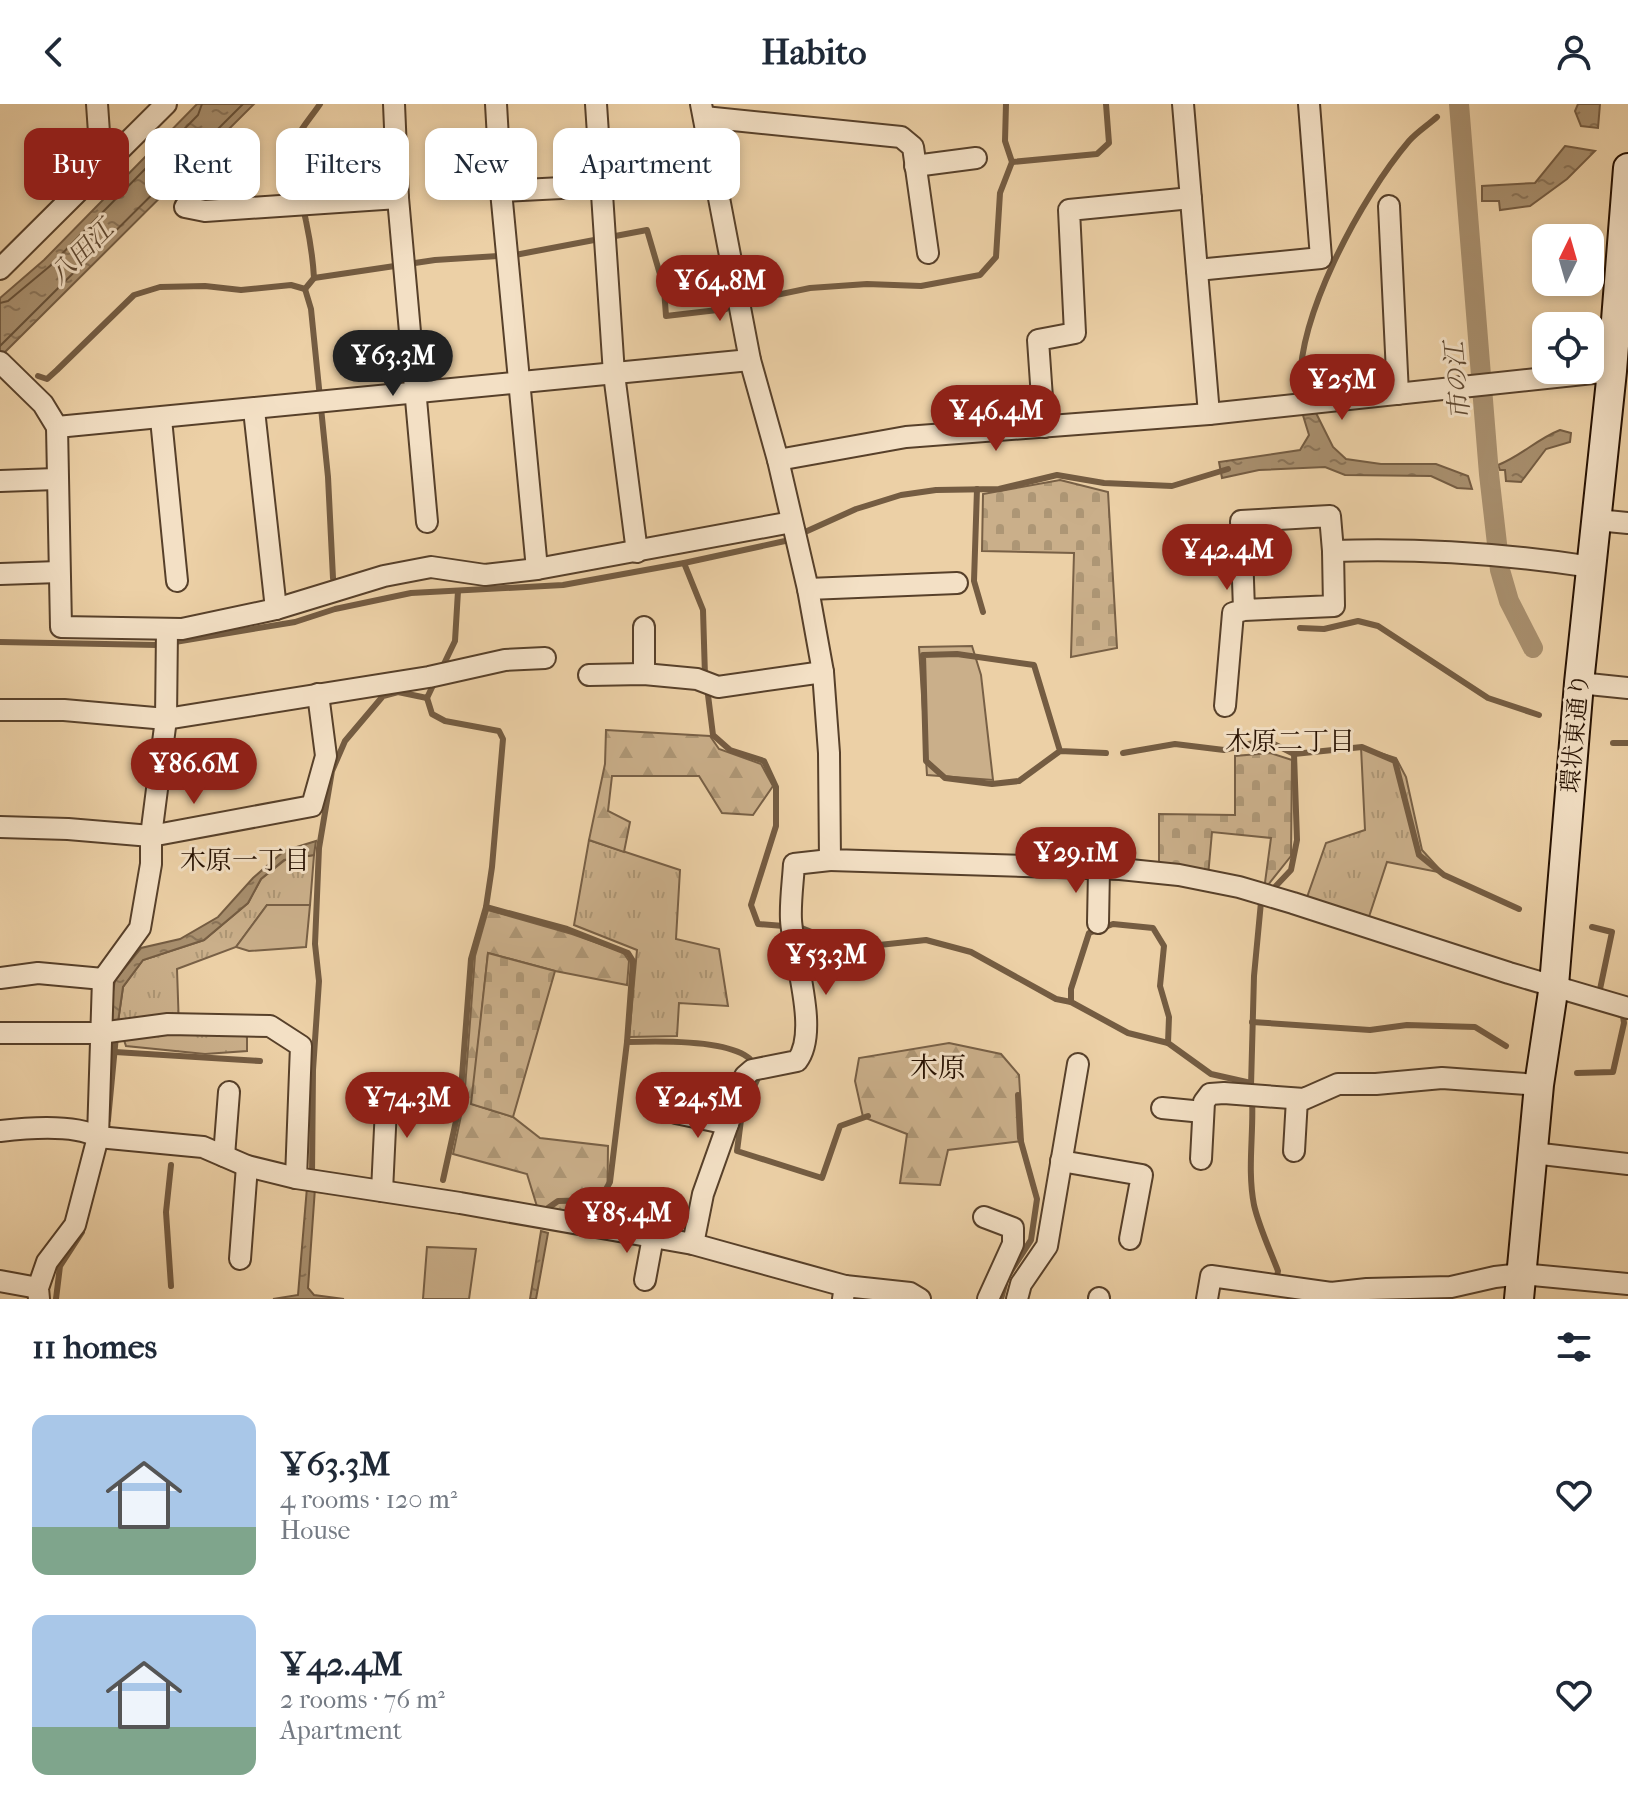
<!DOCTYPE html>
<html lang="en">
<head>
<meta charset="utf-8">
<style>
	:root { --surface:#fff; --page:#f2f2f3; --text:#1f2937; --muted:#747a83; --accent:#8f2418 }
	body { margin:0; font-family:"IM FELL French Canon","Noto Serif JP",serif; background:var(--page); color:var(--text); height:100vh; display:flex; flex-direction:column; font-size:30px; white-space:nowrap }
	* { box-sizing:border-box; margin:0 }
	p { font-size:26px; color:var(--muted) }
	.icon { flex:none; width:44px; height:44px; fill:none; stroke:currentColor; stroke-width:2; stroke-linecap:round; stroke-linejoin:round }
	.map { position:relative; height:1195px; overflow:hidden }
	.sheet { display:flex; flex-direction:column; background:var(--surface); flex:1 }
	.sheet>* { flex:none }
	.guide { position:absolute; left:24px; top:24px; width:800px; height:72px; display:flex; gap:16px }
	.needle { width:52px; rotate:5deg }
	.buttons { position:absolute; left:1532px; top:120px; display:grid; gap:16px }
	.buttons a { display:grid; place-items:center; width:72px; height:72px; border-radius:16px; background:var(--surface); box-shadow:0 4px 12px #0003; font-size:40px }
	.price { position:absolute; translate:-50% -68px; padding:0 18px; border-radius:28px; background:var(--accent); color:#fff; font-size:26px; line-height:52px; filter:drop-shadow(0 2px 4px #0008) }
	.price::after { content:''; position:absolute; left:50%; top:48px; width:24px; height:18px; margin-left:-12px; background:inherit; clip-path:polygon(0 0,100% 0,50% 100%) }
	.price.active { background:#222; color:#fff }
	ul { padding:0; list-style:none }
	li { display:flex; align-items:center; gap:24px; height:200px; padding:0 32px }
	li span { display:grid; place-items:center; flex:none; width:224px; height:160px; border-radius:16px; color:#555 }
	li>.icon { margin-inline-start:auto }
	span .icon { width:96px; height:96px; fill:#fffc; stroke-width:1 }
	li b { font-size:34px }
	h2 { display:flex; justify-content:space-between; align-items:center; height:96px; padding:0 32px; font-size:34px }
	.pill { padding:0 28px; border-radius:16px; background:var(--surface); box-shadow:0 4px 12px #0003; font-size:28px; line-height:72px }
	.pill.active { background:var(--accent); color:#fff }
	header { display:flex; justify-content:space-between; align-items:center; height:104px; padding:0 32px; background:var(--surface); font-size:36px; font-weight:700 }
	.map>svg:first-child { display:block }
	.grass { fill:url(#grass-tufts); stroke:#786046; stroke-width:2 }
	.forest { fill:url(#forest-firs); stroke:#786046; stroke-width:2 }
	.cemetery { fill:url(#cemetery-stones); stroke:#786046; stroke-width:2 }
	.garden { fill:#caaf8a; stroke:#786046; stroke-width:2 }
	.water { fill:url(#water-ripples); stroke:#745c42; stroke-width:2 }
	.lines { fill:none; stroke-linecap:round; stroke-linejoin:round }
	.shore { stroke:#665038; stroke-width:2 }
	.stream { stroke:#745c42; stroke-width:6 }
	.canal { stroke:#a88f6e; stroke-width:20 }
	.minor-casing { stroke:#57402a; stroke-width:24 }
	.secondary-casing { stroke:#251001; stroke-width:32 }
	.minor { stroke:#f3e0c5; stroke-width:20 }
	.secondary { stroke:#f3e0c5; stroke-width:28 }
	.labels { text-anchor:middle; stroke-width:6; stroke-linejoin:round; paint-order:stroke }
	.street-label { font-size:24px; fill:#251001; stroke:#f3e0c5 }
	.water-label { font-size:26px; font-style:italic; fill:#604932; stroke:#f3e0c5 }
	.neighbourhood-label { font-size:26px; fill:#251001; stroke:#f3e0c5 }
	.quarter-label { font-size:28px; fill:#251001; stroke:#f3e0c5 }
</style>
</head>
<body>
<header><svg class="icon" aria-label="back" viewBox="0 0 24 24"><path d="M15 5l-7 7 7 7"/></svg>Habito<svg class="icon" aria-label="person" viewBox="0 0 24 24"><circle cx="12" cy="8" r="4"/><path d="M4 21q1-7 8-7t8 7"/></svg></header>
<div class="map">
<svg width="1628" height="1195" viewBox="0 0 1628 1195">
	<defs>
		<pattern id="grass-tufts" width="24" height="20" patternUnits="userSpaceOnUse" patternTransform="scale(2)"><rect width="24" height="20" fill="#caaf8a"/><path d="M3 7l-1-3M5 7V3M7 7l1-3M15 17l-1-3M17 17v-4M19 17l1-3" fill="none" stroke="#ad9675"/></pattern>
		<pattern id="forest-firs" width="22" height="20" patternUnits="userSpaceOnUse" patternTransform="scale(2)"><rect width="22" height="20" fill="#caaf8a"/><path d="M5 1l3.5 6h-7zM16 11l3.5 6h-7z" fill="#ad9675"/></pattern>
		<pattern id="cemetery-stones" width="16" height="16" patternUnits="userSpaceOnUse" patternTransform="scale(2)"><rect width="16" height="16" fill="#caaf8a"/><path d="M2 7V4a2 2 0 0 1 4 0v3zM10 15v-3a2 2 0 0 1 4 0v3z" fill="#ad9675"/></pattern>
		<pattern id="water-ripples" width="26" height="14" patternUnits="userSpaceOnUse" patternTransform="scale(2)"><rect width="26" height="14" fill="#a88f6e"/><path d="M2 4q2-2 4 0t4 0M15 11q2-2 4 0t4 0" fill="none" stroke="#897358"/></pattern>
	</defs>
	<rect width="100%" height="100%" fill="#ecd0a6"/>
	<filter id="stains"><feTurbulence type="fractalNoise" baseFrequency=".0025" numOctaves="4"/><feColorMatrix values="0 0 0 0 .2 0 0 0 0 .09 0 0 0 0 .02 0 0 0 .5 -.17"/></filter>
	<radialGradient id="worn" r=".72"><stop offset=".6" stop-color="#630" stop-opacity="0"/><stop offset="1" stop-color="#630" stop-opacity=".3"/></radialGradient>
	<!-- grass -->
	<g class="grass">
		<polygon points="1361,643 1396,654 1406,673 1422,746 1443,769 1387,758 1365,825 1305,799 1326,739 1365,726"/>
		<polygon points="589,736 680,766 676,835 719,845 728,902 679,899 677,932 629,933 637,846 574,821"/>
		<polygon points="314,751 310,801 267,801 236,843 177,865 179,924 247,925 247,947 205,950 126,942 118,918 123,883 143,856 204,836 248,799 261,775 285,756"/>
	</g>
	<!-- forest -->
	<g class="forest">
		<polygon points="606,626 710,632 719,645 761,660 773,682 753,711 722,709 699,672 612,672 608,707 630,718 624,748 589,736 605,660"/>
		<polygon points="488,806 572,830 623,848 629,857 627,881 555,867 488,849 472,1000 513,1013 540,1034 608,1042 607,1122 539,1109 527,1070 453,1050 464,997 475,852"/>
		<polygon points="949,939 1001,950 1019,971 1023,1037 948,1046 940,1081 900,1079 907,1030 863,1013 855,977 859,954"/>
	</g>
	<!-- cemetery -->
	<g class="cemetery">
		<polygon points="1060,376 1108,388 1117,544 1071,553 1074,449 982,447 983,390"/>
		<polygon points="1270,649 1292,656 1291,752 1264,786 1271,734 1212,728 1208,772 1159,765 1159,710 1235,711 1235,652"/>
		<polygon points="488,849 555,867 513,1013 471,1000"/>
	</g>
	<!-- garden -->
	<g class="garden">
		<polygon points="972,542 981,571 993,676 927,671 919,543"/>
		<polygon points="267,801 310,801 306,843 249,847 236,843"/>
		<polygon points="427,1143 476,1145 469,1195 423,1195"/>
	</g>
	<!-- water -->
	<g class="water">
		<polygon points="197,0 254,0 0,253 0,194 44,156"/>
		<polygon points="1578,0 1600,0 1598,24 1581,22 1575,7"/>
		<polygon points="1565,42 1595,47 1567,75 1530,102 1500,106 1499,97 1482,97 1482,82 1535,79"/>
		<polygon points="1302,308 1316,309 1333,343 1346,355 1381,360 1436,360 1468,372 1472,385 1457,384 1431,372 1345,371 1325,363 1259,366 1222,374 1219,358 1300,346 1309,331"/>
		<path d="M1560 326 1571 329 1570 338 1546 345 1521 378 1506 377 1505 366H1500L1498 361C1521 352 1537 335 1560 326Z"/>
		<polygon points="316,737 314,751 284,756 261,775 248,799 204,836 143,856 123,883 118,918 113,920 110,904 115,876 141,844 180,835 218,813 253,774 284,747"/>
		<polygon points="307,1083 315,1084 308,1184 314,1191 344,1195 273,1195 298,1191"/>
		<polygon points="541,1127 548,1129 536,1195 530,1195"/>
	</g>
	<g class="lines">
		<!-- shore -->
		<g class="shore">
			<polyline points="0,199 8,197 50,162 198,11 202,0"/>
			<polyline points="0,242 243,0"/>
		</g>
		<!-- stream -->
		<g class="stream">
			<polyline points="1012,58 1097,50 1109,39 1106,0"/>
			<polyline points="314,174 435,156 515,151 647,126 664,184 666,212 726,205"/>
			<polyline points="305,185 311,205 328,373 333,474"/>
			<path d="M305 185 314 174C313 155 310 136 306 117 301 90 283 66 295 37 301 24 312 12 320 0"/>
			<polyline points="757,195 810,184 867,180 921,182 980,171 996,153 1000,89 1012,58 1005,37 1006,0"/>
			<polyline points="38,272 47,275 57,266 134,191 160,183 205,182 241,186 291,181 305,185"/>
			<path d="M1301 292C1292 219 1362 92 1409 37 1417 28 1428 21 1437 13"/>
			<polyline points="977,385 974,477 983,508"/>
			<polyline points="684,459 703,506 705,572"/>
			<polyline points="1300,524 1324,525 1358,517 1378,522 1488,594 1539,611"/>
			<polyline points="0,538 157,541 295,518 335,505 411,489 563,481 684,459 785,437 856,405 901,391 936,386 999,385 1057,371 1104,379 1172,382 1228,365"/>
			<polyline points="442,564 455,537 458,487"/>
			<polyline points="707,583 713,631 730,646 764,657 776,683 776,722 751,801 758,820 784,822"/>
			<polyline points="427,594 432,610 445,617 499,627 503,635 492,763 486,803 567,825 628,849 633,857 627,938"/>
			<polyline points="1613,639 1628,639"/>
			<polyline points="1060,647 1034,561 957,550 923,551 926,657 945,674 992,680 1019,677 1060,647 1106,649"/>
			<polyline points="1123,649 1175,640 1224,646 1266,636 1294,650 1362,643 1395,657 1419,751 1444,771 1519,805"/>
			<polyline points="1274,784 1291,766 1297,736 1294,650"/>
			<polyline points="799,823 839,839 879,841 926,836 971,848 1056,895 1071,898 1128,929 1168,939 1211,970 1251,979"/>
			<polyline points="1592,823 1612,828 1599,890"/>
			<polyline points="1071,898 1071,885 1089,829 1113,820 1153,824 1164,842 1160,882 1169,913 1168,939"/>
			<polyline points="1252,918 1370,926 1407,921 1475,923 1506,942"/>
			<polyline points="115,948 260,957"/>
			<polyline points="1577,969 1613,968 1624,919 1623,912 1618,910"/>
			<polyline points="1251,982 1254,872 1261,798"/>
			<path d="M1252 993C1254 1029 1247 1065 1254 1101 1259 1123 1270 1146 1278 1167L1276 1177"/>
			<polyline points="108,1016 116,932"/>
			<polyline points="171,1061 166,1108 171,1182"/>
			<polyline points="312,1071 313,966 319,877 315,840 319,744 332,667 345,637 383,592 398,588 427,594 435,577"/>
			<polyline points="443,1076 460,999 471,855 486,803"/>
			<path d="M548 1104 558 1097 600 1096 610 1078 627 938C655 937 728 935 750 955 754 959 757 967 759 972L742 1008 737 1047 822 1074 840 1022 868 1012"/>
			<polyline points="1009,1170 1031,1136 1037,1095 1020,1034 1018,991"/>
			<polyline points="56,1195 60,1162 82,1128"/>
			<polyline points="1001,1195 1005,1180"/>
		</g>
		<!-- canal -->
		<polyline class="canal" points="1459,0 1489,370 1500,466 1509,497 1533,544"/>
		<!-- minor casing -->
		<g class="minor-casing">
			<g id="minor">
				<polyline points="97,0 100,43"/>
				<polyline points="394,0 398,94 427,418"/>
				<polyline points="496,0 501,87 537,465"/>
				<polyline points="596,0 614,270 637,448"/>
				<polyline points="701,0 750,256 778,356 808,485 823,568 829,649 830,756 1120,765 1179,771 1239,783 1293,799 1509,869 1628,904"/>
				<polyline points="1183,0 1209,310"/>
				<polyline points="704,13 901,33 913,43 928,149"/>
				<polyline points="915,62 976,54"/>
				<polyline points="501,87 601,82"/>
				<polyline points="1389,102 1398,290"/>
				<polyline points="185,103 205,107 398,94"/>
				<polyline points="0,165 166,0"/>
				<polyline points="1197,166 1321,154 1309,0"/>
				<polyline points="0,258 43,300 57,323 750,256"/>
				<polyline points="254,306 276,505"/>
				<polyline points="161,315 177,477"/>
				<polyline points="57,323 61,523 182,525 276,505 384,472 431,463 485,471 537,465 792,418"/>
				<polyline points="1044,323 1038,236 1075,229 1069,106 1191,94"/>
				<polyline points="778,356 906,333 1209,310 1612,267"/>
				<polyline points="0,377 56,375"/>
				<polyline points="1597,416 1628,419"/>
				<path d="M1333 447C1419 444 1507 450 1592 463"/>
				<polyline points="0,470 59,468"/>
				<polyline points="808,485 957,479"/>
				<polyline points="644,523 644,570"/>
				<polyline points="589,571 644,570 697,575 718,583 823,568"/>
				<polyline points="1579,579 1628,584"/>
				<polyline points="1225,602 1233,509 1244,506 1334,502 1333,447 1330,412 1241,417 1244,506"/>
				<polyline points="0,606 64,606 166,615 429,573 505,556 545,554"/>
				<polyline points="0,723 68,725 151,732 312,702 326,652 318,590"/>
				<polyline points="1098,819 1099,765"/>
				<polyline points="0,874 38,869 103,875"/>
				<polyline points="0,929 100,929 168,920 270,922 301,942 296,1074"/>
				<polyline points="1162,1004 1203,1008"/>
				<polyline points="676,1009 728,1020"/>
				<path d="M0 1027C26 1024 75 1020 98 1033L203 1043 247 1062 296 1074 460 1099 693 1140 845 1182 843 1195"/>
				<polyline points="1294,1047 1297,995"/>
				<polyline points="1533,1049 1628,1060"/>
				<polyline points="224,1052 229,988"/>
				<polyline points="1201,1055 1204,998 1210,990 1224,989 1304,995 1338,980 1376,980 1442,974 1539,981"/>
				<polyline points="1061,1057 1142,1071 1130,1135"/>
				<polyline points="382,1087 387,983"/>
				<polyline points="984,1113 1013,1124 1013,1140 988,1195"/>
				<path d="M693 1140 703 1090 745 972 752 966 797 957C820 928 793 852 791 816 790 798 793 778 794 760L830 756"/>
				<polyline points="240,1155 247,1062"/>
				<polyline points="645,1176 653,1133"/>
				<polyline points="0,1177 38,1184"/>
				<polyline points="845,1182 910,1189 920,1195"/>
				<polyline points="39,1195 38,1184 47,1158 75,1121 98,1033 103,875 140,824 151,760 151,732 166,615 167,525"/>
				<polyline points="1017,1195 1021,1180 1047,1142 1078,960"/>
				<polyline points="1099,1195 1099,1194"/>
				<polyline points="1207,1195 1211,1172 1331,1189 1367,1185 1451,1183 1495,1173 1522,1170 1628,1180"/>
			</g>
		</g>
		<!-- secondary casing -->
		<g class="secondary-casing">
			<polyline id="secondary" points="1519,1195 1539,981 1554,881 1579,579 1612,267 1628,64"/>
		</g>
		<!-- minor -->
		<use href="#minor" class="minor"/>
		<!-- secondary -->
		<use href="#secondary" class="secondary"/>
	</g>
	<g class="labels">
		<!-- street labels -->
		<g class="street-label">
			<text transform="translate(1575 629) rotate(-85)" y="8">環状東通り</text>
		</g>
		<!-- water labels -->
		<g class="water-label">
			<text transform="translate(81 148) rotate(-45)" y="9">八田江</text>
			<text transform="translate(1457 277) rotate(-95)" y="9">市の江</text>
		</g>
		<!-- neighbourhood labels -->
		<g class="neighbourhood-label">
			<text x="1290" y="646">木原二丁目</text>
			<text x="245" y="765">木原一丁目</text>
		</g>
		<!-- quarter labels -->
		<g class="quarter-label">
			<text x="938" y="973">木原</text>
		</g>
	</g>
	<rect width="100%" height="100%" filter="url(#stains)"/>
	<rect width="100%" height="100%" fill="url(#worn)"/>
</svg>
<div class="buttons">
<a><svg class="needle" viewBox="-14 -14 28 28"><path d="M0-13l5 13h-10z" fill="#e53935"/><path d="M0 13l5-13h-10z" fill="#747a83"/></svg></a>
<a><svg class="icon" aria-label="locate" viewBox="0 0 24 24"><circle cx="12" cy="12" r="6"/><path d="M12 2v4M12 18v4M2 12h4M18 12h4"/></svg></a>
</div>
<b class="price" style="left:720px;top:219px">¥64.8M</b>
<b class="price active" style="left:393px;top:294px">¥63.3M</b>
<b class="price" style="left:1342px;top:318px">¥25M</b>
<b class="price" style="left:996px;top:349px">¥46.4M</b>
<b class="price" style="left:1227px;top:488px">¥42.4M</b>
<b class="price" style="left:194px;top:702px">¥86.6M</b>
<b class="price" style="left:1076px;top:791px">¥29.1M</b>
<b class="price" style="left:826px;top:893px">¥53.3M</b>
<b class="price" style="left:407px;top:1036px">¥74.3M</b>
<b class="price" style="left:698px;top:1036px">¥24.5M</b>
<b class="price" style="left:627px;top:1151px">¥85.4M</b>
<div class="guide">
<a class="pill active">Buy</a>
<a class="pill">Rent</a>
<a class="pill">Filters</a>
<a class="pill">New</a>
<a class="pill">Apartment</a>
</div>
</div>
<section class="sheet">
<h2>11 homes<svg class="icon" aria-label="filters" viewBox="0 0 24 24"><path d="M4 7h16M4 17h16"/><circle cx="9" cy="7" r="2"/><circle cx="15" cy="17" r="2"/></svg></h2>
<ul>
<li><span style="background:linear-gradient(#a9c7e8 70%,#7fa58c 0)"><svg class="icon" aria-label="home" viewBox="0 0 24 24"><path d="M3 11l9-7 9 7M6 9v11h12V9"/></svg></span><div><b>¥63.3M</b><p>4 rooms · 120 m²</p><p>House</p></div><svg class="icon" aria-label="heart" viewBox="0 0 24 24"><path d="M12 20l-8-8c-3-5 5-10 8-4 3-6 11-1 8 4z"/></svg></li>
<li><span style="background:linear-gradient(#a9c7e8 70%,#7fa58c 0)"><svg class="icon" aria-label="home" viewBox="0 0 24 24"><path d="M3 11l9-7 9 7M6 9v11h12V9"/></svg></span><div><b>¥42.4M</b><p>2 rooms · 76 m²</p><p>Apartment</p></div><svg class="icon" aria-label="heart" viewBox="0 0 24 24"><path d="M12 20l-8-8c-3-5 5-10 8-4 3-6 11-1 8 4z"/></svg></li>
</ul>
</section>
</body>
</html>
